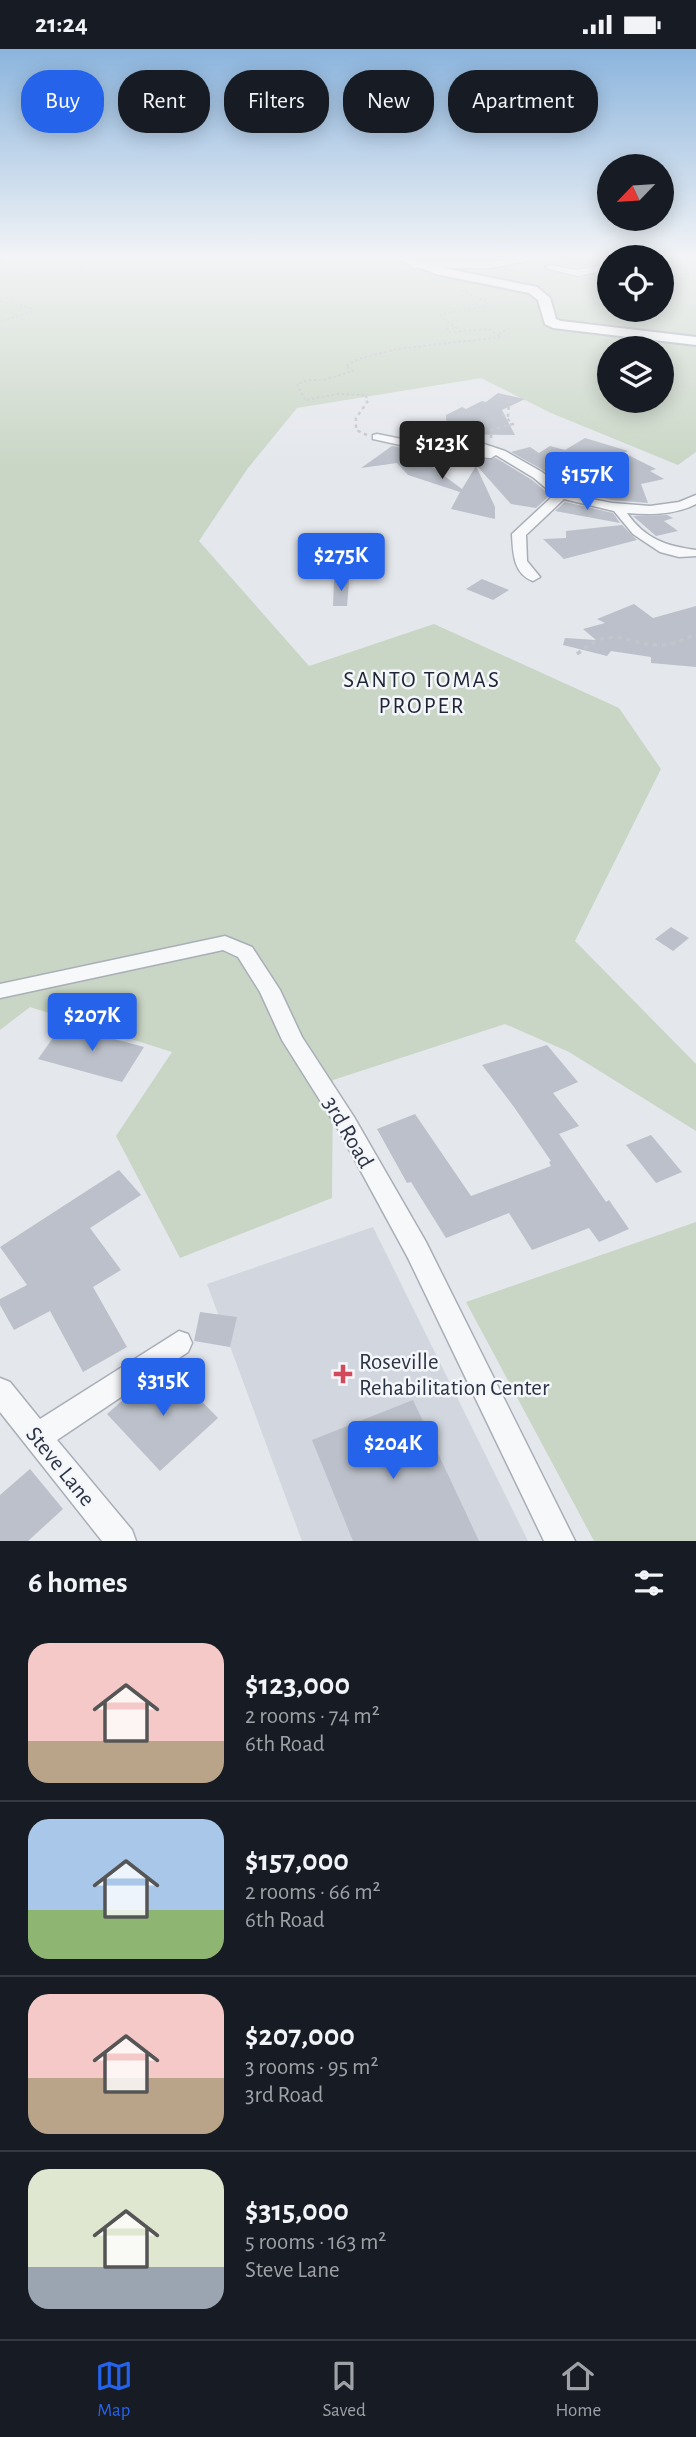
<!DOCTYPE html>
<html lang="en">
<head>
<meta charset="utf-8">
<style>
	:root { --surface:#171b24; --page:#20242c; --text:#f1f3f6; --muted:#9ea1a6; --line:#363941; --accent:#2563eb }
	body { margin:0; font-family:"Alegreya Sans",sans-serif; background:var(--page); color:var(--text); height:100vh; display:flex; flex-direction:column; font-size:26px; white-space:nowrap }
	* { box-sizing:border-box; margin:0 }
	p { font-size:23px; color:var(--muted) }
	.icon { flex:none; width:38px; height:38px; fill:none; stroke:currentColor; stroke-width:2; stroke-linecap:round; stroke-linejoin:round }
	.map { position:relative; height:1492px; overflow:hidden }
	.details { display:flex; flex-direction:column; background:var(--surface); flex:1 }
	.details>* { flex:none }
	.hud { position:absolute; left:21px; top:21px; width:654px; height:63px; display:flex; gap:14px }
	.needle { width:46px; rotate:245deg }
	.buttons { position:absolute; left:597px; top:105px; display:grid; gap:14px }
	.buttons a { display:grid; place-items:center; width:77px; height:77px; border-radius:50%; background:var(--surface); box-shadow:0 4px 18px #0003; font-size:35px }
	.price { position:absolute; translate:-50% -60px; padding:0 16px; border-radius:7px; background:var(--accent); color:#fff; font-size:23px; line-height:46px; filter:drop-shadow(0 2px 4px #0008) }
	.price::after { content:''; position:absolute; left:50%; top:42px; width:21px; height:16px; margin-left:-10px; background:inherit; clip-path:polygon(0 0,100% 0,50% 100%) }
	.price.on { background:#222; color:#fff }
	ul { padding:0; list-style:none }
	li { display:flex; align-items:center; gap:21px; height:175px; padding:0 28px }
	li+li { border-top:2px solid var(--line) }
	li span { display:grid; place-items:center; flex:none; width:196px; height:140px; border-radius:21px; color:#555 }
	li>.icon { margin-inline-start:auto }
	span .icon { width:84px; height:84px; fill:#fffc; stroke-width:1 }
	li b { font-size:30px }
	h2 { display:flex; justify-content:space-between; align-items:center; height:84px; padding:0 28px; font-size:30px }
	.pill { padding:0 24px; border-radius:28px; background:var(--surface); box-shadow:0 4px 18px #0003; font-size:24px; line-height:63px }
	.pill.on { background:var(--accent); color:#fff }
	.status { display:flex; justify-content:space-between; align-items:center; height:49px; padding:0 35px; background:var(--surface); direction:ltr }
	.status svg { height:19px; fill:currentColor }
	.menu { display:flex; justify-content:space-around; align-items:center; height:98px; border-top:2px solid var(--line); background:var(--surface); font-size:19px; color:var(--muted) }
	.menu a { display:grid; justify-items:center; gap:4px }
	.menu .on { color:var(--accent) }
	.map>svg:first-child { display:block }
	.built { fill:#d2d6de }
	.green { fill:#c9d6c5; fill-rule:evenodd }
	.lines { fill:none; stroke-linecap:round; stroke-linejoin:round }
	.stream { stroke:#9fb4cc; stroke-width:2.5 }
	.building { fill:#bbc0ca }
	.minor-casing { stroke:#a9aeb7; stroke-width:3 }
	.secondary-casing { stroke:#a9aeb7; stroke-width:4 }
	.path-far2 { stroke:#c2c5cb; stroke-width:2; stroke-dasharray:2.5 2.5; stroke-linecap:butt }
	.path-far1 { stroke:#c2c5cb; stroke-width:2.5; stroke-dasharray:3.5 3.5; stroke-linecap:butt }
	.path { stroke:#c2c5cb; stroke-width:3.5; stroke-dasharray:4.5 4.5; stroke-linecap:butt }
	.minor { fill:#f7f8fa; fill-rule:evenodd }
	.secondary { fill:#fff; fill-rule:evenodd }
	.poi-dot { fill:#d1495b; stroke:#f4f6f9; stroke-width:2.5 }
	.labels { text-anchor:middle; stroke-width:5; stroke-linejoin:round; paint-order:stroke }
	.quarter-label { font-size:23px; letter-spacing:2px; fill:#1d2536; stroke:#f4f6f9 }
	.near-street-label { font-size:23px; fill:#2b3445; stroke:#f4f6f9 }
	.near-poi-label { font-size:23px; fill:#2b3445; stroke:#f4f6f9; text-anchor:start }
</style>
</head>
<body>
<div class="status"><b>21:24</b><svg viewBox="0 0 49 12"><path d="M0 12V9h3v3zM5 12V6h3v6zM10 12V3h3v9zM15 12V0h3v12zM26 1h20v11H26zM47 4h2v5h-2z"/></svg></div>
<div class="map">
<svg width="696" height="1492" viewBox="0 0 696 1492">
	<rect width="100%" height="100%" fill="#e4e7ec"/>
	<!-- built -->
	<polygon class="built" points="373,1178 528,1492 302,1492 207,1235"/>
	<!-- green -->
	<g class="green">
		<path d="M0 207H696V403L678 416 551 364 481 329 297 359 248 419 199 492 309 617 434 575 619 659 661 720 575 892 696 1015V1082L569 1003 505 975 333 1031 332 1149 180 1209 116 1087 172 1003 30 958 0 981ZM609 208H662V261H609ZM609 299H662V352H609Z"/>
		<polygon points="696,1173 696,1492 594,1492 466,1253"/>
	</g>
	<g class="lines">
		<!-- stream -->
		<polyline class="stream" points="0,211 11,207"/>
	</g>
	<!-- building -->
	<g class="building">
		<polygon points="555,207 609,207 609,213 577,218 551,210"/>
		<polygon points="498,344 525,350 502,361 515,386 447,385 446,366 462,358 466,360 482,352 486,353"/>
		<polygon points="585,389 628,402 624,404 656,420 650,422 664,430 641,435 648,454 612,451 565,440 543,421 511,403 530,398 539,404 550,397 565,401"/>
		<polygon points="392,397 408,400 462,440 476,417 495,458 495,470 451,460 460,443 408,426 397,414 361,419"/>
		<polygon points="496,409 532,431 550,446 536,459 511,455 477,417 481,411"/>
		<polygon points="565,453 613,464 620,474 555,462"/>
		<polygon points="667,466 673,469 664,472 678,482 656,487 633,467"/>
		<polygon points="622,476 637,491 564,510 543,490 566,489 566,482"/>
		<polygon points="482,530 509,541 493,551 466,540"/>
		<polygon points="334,532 349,532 347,557 333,557"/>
		<polygon points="634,555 653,569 696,557 696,618 651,614 651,608 611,602 607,607 563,596 565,589 596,591 583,580 605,574 597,570"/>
		<polygon points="671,878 689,889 673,902 655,890"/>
		<polygon points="62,976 144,998 122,1033 38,1010"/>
		<polygon points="547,996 578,1033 553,1044 579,1077 559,1085 606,1153 609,1151 629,1180 599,1193 589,1179 532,1201 509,1164 446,1189 411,1133 407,1134 377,1080 415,1065 471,1147 551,1117 549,1113 551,1112 514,1058 482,1016"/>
		<polygon points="651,1086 682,1123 656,1134 626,1096"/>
		<polygon points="119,1121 141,1146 90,1179 121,1221 93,1238 127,1298 83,1323 50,1262 14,1281 0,1256 0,1250 27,1236 0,1198"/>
		<polygon points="200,1263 237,1268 230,1298 194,1292"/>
		<polygon points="169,1319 218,1369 160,1422 107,1365 131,1344"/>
		<polygon points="413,1351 479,1492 353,1492 312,1391"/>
		<polygon points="30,1420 63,1460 28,1492 0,1492 0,1446"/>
	</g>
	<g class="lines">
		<!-- minor casing -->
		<g class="minor-casing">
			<g id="minor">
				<polygon points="530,207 553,207 491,219 413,219 409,216 413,213 491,213"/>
				<polygon points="638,207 649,207 638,208"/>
				<polygon points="609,215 609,221 577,227 545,219 549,216 577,221"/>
				<path d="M377 385 447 399 484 401 454 390 460 387 505 402 542 423 564 442 581 448 612 454 650 457 679 453 696 446V455C675 466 650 466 627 464 645 490 666 497 696 501V507L679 508 660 503 633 485 614 462 564 450 526 486 527 512 540 528 533 532C513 525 513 503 512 485L554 446 534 429 496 406 491 409 446 406 373 390V386Z"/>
				<polygon points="225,887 252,898 280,941 302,988 354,1068 426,1193 575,1492 544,1492 408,1209 338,1080 282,991 260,943 238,908 223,901 0,949 0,935"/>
				<polygon points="179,1282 188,1285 192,1294 188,1303 57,1391 132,1481 136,1492 102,1492 0,1363 0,1329 10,1333 40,1370"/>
			</g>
		</g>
		<!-- secondary casing -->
		<g class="secondary-casing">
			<polygon id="secondary" points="388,207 407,207 443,219 537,238 550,249 556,270 561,272 696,288 696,296 553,279 545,275 538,251 529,244 436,225"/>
		</g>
		<!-- path-far2 -->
		<g class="path-far2">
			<polyline points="0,230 30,215"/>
			<polyline points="0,234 20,232 20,227 72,226 62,221 83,216 65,212 66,207"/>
			<polyline points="587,235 596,238"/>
			<polyline points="0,252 31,259 32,263 0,272"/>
			<polyline points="499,285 509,279"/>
			<polyline points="367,354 366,346 337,345 305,351 297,335 309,331 324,331 353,322 346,317 358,310 397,300 501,288 488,280 450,283 447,280 457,279 441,268 442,265 487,257 488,253 460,241"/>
		</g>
		<!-- path-far1 -->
		<g class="path-far1">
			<polyline points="508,368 509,352"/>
			<polyline points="367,386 356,381 356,369 368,352"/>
			<polyline points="491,389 491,381 513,375 501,364"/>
		</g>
		<!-- path -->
		<path class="path" d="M577 605C618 570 629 602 670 595 679 593 688 588 696 585"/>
		<!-- minor -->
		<use href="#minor" class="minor"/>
		<!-- secondary -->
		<use href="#secondary" class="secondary"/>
	</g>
	<!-- sky -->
	<linearGradient id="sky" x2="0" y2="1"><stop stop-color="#8bb4dd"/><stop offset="0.5" stop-color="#f3f4f6"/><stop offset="1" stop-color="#f3f4f6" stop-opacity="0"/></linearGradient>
	<rect width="696" height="416" fill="url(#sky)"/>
	<!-- markers -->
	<path class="poi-dot" d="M339.5 1314.5h7v7h7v7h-7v7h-7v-7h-7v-7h7z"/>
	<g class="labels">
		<!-- quarter labels -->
		<g class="quarter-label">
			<text x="422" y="638">SANTO TOMAS<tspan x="422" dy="26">PROPER</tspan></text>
		</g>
		<!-- near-street labels -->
		<g class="near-street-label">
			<text transform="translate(349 1083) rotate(60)" y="8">3rd Road</text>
			<text transform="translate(61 1417) rotate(51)" y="8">Steve Lane</text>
		</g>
		<!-- near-poi labels -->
		<g class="near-poi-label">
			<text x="359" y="1320">Roseville<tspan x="359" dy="26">Rehabilitation Center</tspan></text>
		</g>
	</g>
</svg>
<div class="buttons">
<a><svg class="needle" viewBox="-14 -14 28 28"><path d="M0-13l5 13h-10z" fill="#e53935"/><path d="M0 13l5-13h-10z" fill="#9ea1a6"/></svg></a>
<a><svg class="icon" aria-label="locate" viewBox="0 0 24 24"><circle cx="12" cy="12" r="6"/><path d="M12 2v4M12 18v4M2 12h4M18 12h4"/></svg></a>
<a><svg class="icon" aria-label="layers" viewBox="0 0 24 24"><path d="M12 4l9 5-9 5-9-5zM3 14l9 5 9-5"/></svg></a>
</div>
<b class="price on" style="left:442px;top:432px">$123K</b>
<b class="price" style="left:587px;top:463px">$157K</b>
<b class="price" style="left:341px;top:544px">$275K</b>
<b class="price" style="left:92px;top:1004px">$207K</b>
<b class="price" style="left:163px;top:1369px">$315K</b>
<b class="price" style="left:393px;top:1432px">$204K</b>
<div class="hud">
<a class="pill on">Buy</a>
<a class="pill">Rent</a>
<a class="pill">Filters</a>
<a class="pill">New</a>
<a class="pill">Apartment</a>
</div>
</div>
<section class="details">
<h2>6 homes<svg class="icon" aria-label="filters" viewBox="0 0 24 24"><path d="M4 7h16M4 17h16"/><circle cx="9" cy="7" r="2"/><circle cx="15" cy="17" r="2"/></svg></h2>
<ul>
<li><span style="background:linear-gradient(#f6c9c9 70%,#b9a48a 0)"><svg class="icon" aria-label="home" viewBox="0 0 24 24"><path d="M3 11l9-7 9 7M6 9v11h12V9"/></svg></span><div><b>$123,000</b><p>2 rooms · 74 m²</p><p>6th Road</p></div></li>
<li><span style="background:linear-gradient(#a9c7e8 65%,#8fb573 0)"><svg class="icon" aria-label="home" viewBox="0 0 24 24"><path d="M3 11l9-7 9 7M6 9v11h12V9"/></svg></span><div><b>$157,000</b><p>2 rooms · 66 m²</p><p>6th Road</p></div></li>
<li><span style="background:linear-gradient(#f6c9c9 60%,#b9a48a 0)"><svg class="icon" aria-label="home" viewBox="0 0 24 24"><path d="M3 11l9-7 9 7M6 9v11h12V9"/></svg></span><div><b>$207,000</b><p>3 rooms · 95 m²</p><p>3rd Road</p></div></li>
<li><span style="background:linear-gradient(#dfe7d0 70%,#9aa5b1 0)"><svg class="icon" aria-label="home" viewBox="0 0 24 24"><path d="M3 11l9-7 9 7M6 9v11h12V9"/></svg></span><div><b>$315,000</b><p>5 rooms · 163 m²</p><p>Steve Lane</p></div></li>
</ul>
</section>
<nav class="menu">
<a class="on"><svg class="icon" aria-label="map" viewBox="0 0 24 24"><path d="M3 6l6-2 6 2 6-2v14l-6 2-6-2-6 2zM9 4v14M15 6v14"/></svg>Map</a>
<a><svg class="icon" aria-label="saved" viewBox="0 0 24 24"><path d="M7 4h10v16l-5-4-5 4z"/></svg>Saved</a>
<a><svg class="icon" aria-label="home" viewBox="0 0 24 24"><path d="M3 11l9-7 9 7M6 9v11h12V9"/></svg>Home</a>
</nav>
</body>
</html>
